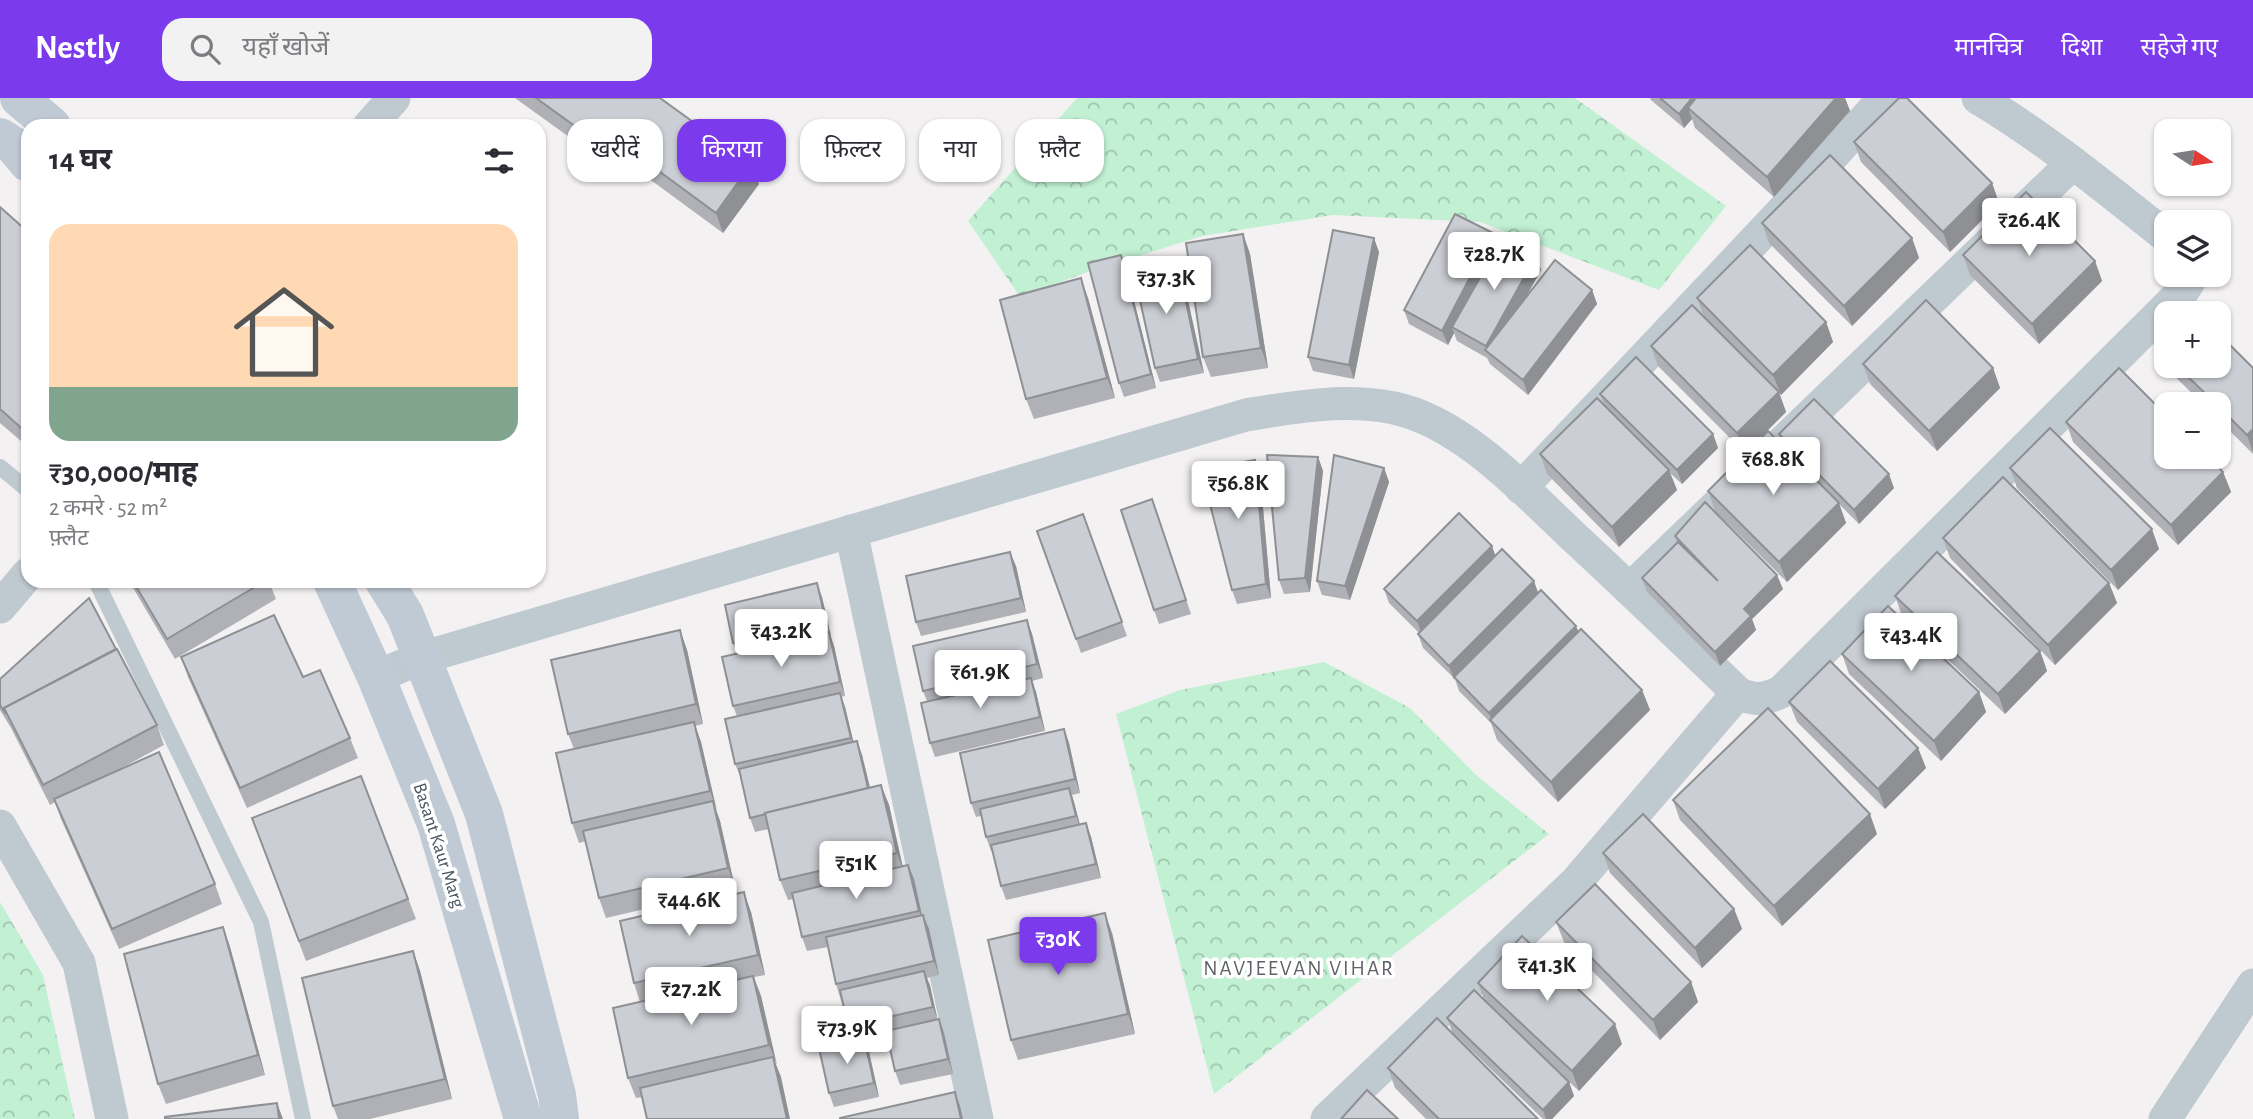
<!DOCTYPE html>
<html lang="hi">
<head>
<meta charset="utf-8">
<style>
	:root { --surface:#fff; --page:#f2f2f3; --text:#2b2b33; --muted:#7c7c81; --accent:#7c3aed }
	body { margin:0; font-family:"Alegreya Sans","Noto Sans Devanagari",sans-serif; background:var(--page); color:var(--text); height:100vh; display:flex; flex-direction:column; font-size:26px; white-space:nowrap }
	* { box-sizing:border-box; margin:0 }
	p { font-size:23px; color:var(--muted) }
	.icon { flex:none; width:38px; height:38px; fill:none; stroke:currentColor; stroke-width:2; stroke-linecap:round; stroke-linejoin:round }
	.map { position:relative; flex:1; overflow:hidden }
	.details { position:absolute; left:21px; top:21px; width:525px; height:469px; display:flex; flex-direction:column; background:var(--surface); border-radius:21px; box-shadow:0 2px 5px #0004 }
	.details>* { flex:none }
	.top-card { position:absolute; left:567px; top:21px; width:665px; height:63px; display:flex; gap:14px }
	.needle { width:46px; rotate:102deg }
	.tools { position:absolute; left:2154px; top:21px; display:grid; gap:14px }
	.tools a { display:grid; place-items:center; width:77px; height:77px; border-radius:14px; background:var(--surface); box-shadow:0 2px 5px #0004; font-size:35px }
	.price { position:absolute; translate:-50% -60px; padding:0 16px; border-radius:7px; background:#fff; color:#222; font-size:23px; line-height:46px; filter:drop-shadow(0 2px 4px #0008) }
	.price::after { content:''; position:absolute; left:50%; top:42px; width:21px; height:16px; margin-left:-10px; background:inherit; clip-path:polygon(0 0,100% 0,50% 100%) }
	.price.selected { background:var(--accent); color:#fff }
	ul { padding:0; list-style:none }
	li { display:grid; align-content:center; gap:14px; height:371px; padding:0 28px }
	li span { display:grid; place-items:center; height:217px; border-radius:21px; color:#555 }
	li>.icon { margin-inline-start:auto }
	span .icon { width:126px; height:126px; fill:#fffc; stroke-width:1 }
	li b { font-size:30px }
	h2 { display:flex; justify-content:space-between; align-items:center; height:84px; padding:0 28px; font-size:30px }
	.pill { padding:0 24px; border-radius:21px; background:var(--surface); box-shadow:0 2px 5px #0004; font-size:24px; line-height:63px }
	.pill.selected { background:var(--accent); color:#fff }
	header { display:flex; align-items:center; gap:42px; box-sizing:border-box; height:98px; padding:0 35px; background:var(--accent); color:#fff }
	header strong { font-size:33px }
	nav { display:flex; gap:38px; margin-inline-start:auto; font-size:24px }
	.search { width:490px; height:63px; background:var(--page); display:flex; align-items:center; gap:18px; box-sizing:border-box; padding:0 24px; border-radius:21px; color:var(--muted); font-size:26px }
	.map>svg:first-child { display:block }
	.park { fill:url(#park-crowns) }
	.lines { fill:none; stroke-linecap:round; stroke-linejoin:round }
	.lane { stroke:#bfc9d0; stroke-width:16 }
	.street { stroke:#bfc9d0; stroke-width:33 }
	.secondary { stroke:#bfcad5; stroke-width:38 }
	.wall { fill:#afb1b6 }
	.shaded-wall { fill:#8e9094 }
	.building { fill:#cbced4; stroke:#8e9094; stroke-width:2 }
	.labels { text-anchor:middle; stroke-width:7; stroke-linejoin:round; paint-order:stroke }
	.street-label { font-size:19px; fill:#49555f; stroke:#fff }
	.neighbourhood-label { font-size:21px; letter-spacing:2px; fill:#5e6267; stroke:#fff }
</style>
</head>
<body>
<header>
<strong>Nestly</strong>
<div class="search"><svg class="icon" aria-label="search" viewBox="0 0 24 24"><circle cx="10" cy="10" r="6"/><path d="M15 15l6 6"/></svg>यहाँ खोजें</div>
<nav><a>मानचित्र</a><a>दिशा</a><a>सहेजे गए</a></nav>
</header>
<div class="map">
<svg width="2253" height="1021" viewBox="0 0 2253 1021">
	<defs>
		<pattern id="park-crowns" width="20" height="18" patternUnits="userSpaceOnUse" patternTransform="scale(1.75)"><rect width="20" height="18" fill="#c1f0d3"/><path d="M2 6a3 3 0 1 1 6 0M12 15a3 3 0 1 1 6 0" fill="none" stroke="#9fc5ae"/></pattern>
	</defs>
	<rect width="100%" height="100%" fill="#f4f1f2"/>
	<!-- park -->
	<g class="park">
		<polygon points="1077,0 1575,0 1726,108 1659,192 1480,124 1333,117 1202,138 1090,173 1020,199 968,123"/>
		<polygon points="1324,564 1410,610 1476,677 1549,736 1214,996 1116,616 1180,592"/>
		<polygon points="0,804 43,877 75,1021 0,1021"/>
	</g>
	<g class="lines">
		<!-- lane -->
		<g class="lane">
			<polyline points="0,369 28,392"/>
			<polyline points="96,483 261,824 303,1021"/>
		</g>
		<!-- street -->
		<g class="street">
			<path d="M1978 0C2045 40 2105 90 2166 138"/>
			<polyline points="369,28 394,0"/>
			<polyline points="1521,390 1794,101 1884,0"/>
			<polyline points="851,433 977,1021"/>
			<polyline points="1630,491 2073,65"/>
			<polyline points="0,509 28,476"/>
			<path d="M376 579 421 560 1246 317C1294 309 1345 300 1394 310 1462 324 1527 395 1576 441 1631 492 1684 543 1738 595 1754 603 1764 602 1781 594L2183 193 2193 177"/>
			<polyline points="0,728 79,865 112,1021"/>
			<polyline points="1327,1021 1576,784 1738,595"/>
			<polyline points="2165,1021 2253,887"/>
		</g>
		<!-- secondary -->
		<g class="secondary">
			<polyline points="19,0 52,28"/>
			<polyline points="0,39 13,47 28,65"/>
			<polyline points="332,483 376,579 436,726 523,1021"/>
			<polyline points="384,483 405,517 484,716 557,997 560,1021"/>
		</g>
	</g>
	<!-- wall -->
	<g class="wall">
		<polygon points="515,0 660,0 759,86 723,135 633,69 626,80"/>
		<polygon points="1650,0 1845,0 1850,13 1774,99 1695,30 1692,21 1684,30 1651,2"/>
		<polygon points="1854,44 1992,85 1999,105 1950,154 1861,64"/>
		<polygon points="0,109 28,134 28,349 0,325"/>
		<polygon points="1762,125 1912,140 1919,160 1852,228 1769,145"/>
		<polygon points="1243,136 1250,156 1268,270 1211,279 1203,259"/>
		<polygon points="1498,148 1536,158 1541,172 1525,200 1592,192 1597,206 1528,297 1490,266 1487,260 1457,243 1454,235 1448,247 1409,226 1404,212"/>
		<polygon points="1379,154 1354,281 1313,273 1308,259"/>
		<polygon points="1963,157 2095,163 2102,183 2039,246 1970,177"/>
		<polygon points="1126,171 1156,290 1124,299 1119,285"/>
		<polygon points="1183,180 1204,275 1160,284 1155,270"/>
		<polygon points="1088,200 1115,300 1034,321 1026,301"/>
		<polygon points="1697,200 1826,224 1833,244 1781,297 1779,295 1786,314 1745,355 1658,268 1651,248 1704,219"/>
		<polygon points="2166,234 2166,268 2219,268 2253,270 2253,356 2219,322 2219,306 2203,306 2162,266 2155,246"/>
		<polygon points="1863,266 1993,270 2000,290 1937,353 1870,286"/>
		<polygon points="1600,296 1713,336 1718,350 1682,386 1670,375 1677,392 1619,449 1547,376 1540,356 1605,308"/>
		<polygon points="2066,324 2223,374 2231,394 2178,447 2073,344"/>
		<polygon points="1779,336 1894,390 1859,426 1839,406 1846,425 1787,484 1715,413 1708,393 1783,349"/>
		<polygon points="1318,359 1323,373 1310,494 1284,496 1279,482"/>
		<polygon points="1384,370 1389,384 1350,502 1322,497 1317,483"/>
		<polygon points="2010,370 2159,451 2118,492 2017,390"/>
		<polygon points="1260,376 1271,500 1237,506 1232,492"/>
		<polygon points="1157,415 1191,516 1159,526 1154,512"/>
		<polygon points="1083,416 1127,538 1081,555 1037,433"/>
		<polygon points="1675,438 1783,491 1752,521 1756,532 1720,568 1647,494 1642,480 1677,445"/>
		<polygon points="1943,440 2109,485 2117,505 2055,567 1950,460"/>
		<polygon points="1496,458 1538,495 1642,592 1650,612 1558,704 1497,642 1491,625 1459,593 1455,581 1423,550 1418,536 1419,535 1389,505 1384,491"/>
		<polygon points="1016,468 1026,514 921,538 916,524"/>
		<polygon points="129,483 269,483 276,501 175,561"/>
		<polygon points="1895,498 2040,553 2047,573 2005,616 1902,518"/>
		<polygon points="822,499 830,538 834,548 845,598 841,599 845,609 853,644 857,643 862,657 870,690 881,687 889,707 903,769 908,767 914,781 922,817 923,817 929,831 939,877 927,880 937,921 939,921 944,935 953,976 900,987 895,973 886,935 853,942 836,886 828,849 807,853 802,839 794,801 788,802 780,782 769,731 755,734 750,720 741,680 735,666 737,618 733,608 737,555 733,545"/>
		<polygon points="1027,522 1032,536 1043,580 1032,583 1036,594 1045,633 935,659 930,645 927,603 923,593"/>
		<polygon points="680,532 687,552 703,626 695,628 701,644 716,713 720,723 735,790 606,820 599,800 586,743 579,745 572,725 574,651 568,636"/>
		<polygon points="1842,556 1979,594 1986,614 1941,663 1849,576"/>
		<polygon points="181,559 303,579 350,640 358,660 247,710 188,579"/>
		<polygon points="0,581 157,627 164,647 101,681 215,786 222,806 119,851 61,721 55,704 50,707 11,630 0,612"/>
		<polygon points="1789,604 1918,650 1926,670 1885,711 1797,624"/>
		<polygon points="1064,631 1069,645 1080,695 1072,697 1080,726 1091,739 1101,780 1006,802 1001,788 993,752 991,753 986,739 981,718 976,719 971,705"/>
		<polygon points="361,678 416,821 306,863 252,720"/>
		<polygon points="1673,702 1877,736 1782,828 1680,722"/>
		<polygon points="1603,755 1734,811 1742,831 1702,870 1610,775"/>
		<polygon points="751,814 765,877 754,879 761,898 776,967 781,979 636,1000 628,980 640,904 634,885"/>
		<polygon points="1556,824 1691,884 1698,904 1660,942 1564,844"/>
		<polygon points="223,829 230,849 265,977 166,1006 158,986"/>
		<polygon points="1112,835 1135,936 1018,962 1011,942"/>
		<polygon points="413,853 420,873 452,1001 370,1021 338,1021 333,1008"/>
		<polygon points="1478,885 1622,946 1579,993 1564,979 1569,984 1574,998 1552,1021 1543,1021 1452,934 1447,920 1484,902"/>
		<polygon points="864,940 869,954 879,999 834,1009 829,995"/>
		<polygon points="1388,970 1538,1021 1426,1021 1395,990"/>
	</g>
	<!-- shaded-wall -->
	<g class="shaded-wall">
		<polygon points="1692,0 1709,0 1688,10 1692,21 1684,30 1679,16"/>
		<polygon points="1836,0 1845,0 1850,13 1774,99 1767,79"/>
		<polygon points="626,49 633,69 626,80 619,60"/>
		<polygon points="751,66 759,86 723,135 716,115"/>
		<polygon points="1992,85 1999,105 1950,154 1943,134"/>
		<polygon points="1493,135 1498,149 1452,229 1454,235 1448,247 1442,233"/>
		<polygon points="1243,136 1250,156 1268,270 1261,250"/>
		<polygon points="1374,140 1379,154 1354,281 1349,267"/>
		<polygon points="1912,140 1919,160 1852,228 1844,208"/>
		<polygon points="1121,157 1126,171 1156,290 1151,276"/>
		<polygon points="1536,158 1541,172 1493,259 1488,255 1486,248"/>
		<polygon points="2095,163 2102,183 2039,246 2032,226"/>
		<polygon points="1178,166 1183,180 1204,275 1198,261"/>
		<polygon points="1081,180 1088,200 1115,300 1107,280"/>
		<polygon points="1592,192 1597,206 1528,297 1523,282"/>
		<polygon points="1826,224 1833,244 1781,297 1773,277"/>
		<polygon points="1993,270 2000,290 1937,353 1929,333"/>
		<polygon points="1779,294 1786,314 1745,355 1737,335"/>
		<polygon points="2253,331 2253,354 2247,337"/>
		<polygon points="1713,336 1718,350 1682,386 1677,372"/>
		<polygon points="1318,359 1323,373 1310,494 1305,480"/>
		<polygon points="1255,362 1260,376 1271,500 1266,486"/>
		<polygon points="1384,370 1389,384 1350,502 1345,488"/>
		<polygon points="1669,372 1677,392 1619,449 1612,429"/>
		<polygon points="2223,374 2231,394 2178,447 2171,427"/>
		<polygon points="1889,376 1894,390 1859,426 1854,412"/>
		<polygon points="1839,405 1846,425 1787,484 1779,464"/>
		<polygon points="2152,431 2159,451 2118,492 2111,472"/>
		<polygon points="1492,448 1497,462 1422,537 1417,523"/>
		<polygon points="1010,454 1016,468 1026,514 1021,500"/>
		<polygon points="1777,477 1783,491 1752,521 1756,532 1720,568 1715,554 1744,511"/>
		<polygon points="1534,483 1539,497 1454,579 1454,582 1449,568"/>
		<polygon points="817,485 822,499 831,538 826,524"/>
		<polygon points="2109,485 2117,505 2055,567 2048,547"/>
		<polygon points="1027,522 1032,536 1043,580 1037,566"/>
		<polygon points="1576,528 1582,542 1493,626 1489,615"/>
		<polygon points="680,532 687,552 703,626 696,606"/>
		<polygon points="829,534 834,548 845,598 840,584"/>
		<polygon points="2040,553 2047,573 2005,616 1998,596"/>
		<polygon points="1031,580 1036,594 1045,633 1040,619"/>
		<polygon points="1642,592 1650,612 1558,704 1551,684"/>
		<polygon points="1979,594 1986,614 1941,663 1934,643"/>
		<polygon points="840,595 845,609 856,654 851,640"/>
		<polygon points="694,624 701,644 717,713 710,693"/>
		<polygon points="1064,631 1069,645 1080,695 1075,681"/>
		<polygon points="857,643 862,657 874,706 869,692"/>
		<polygon points="1918,650 1926,670 1885,711 1878,691"/>
		<polygon points="881,687 889,707 904,775 897,755"/>
		<polygon points="1069,690 1074,704 1081,732 1076,718"/>
		<polygon points="713,703 720,723 735,790 728,770"/>
		<polygon points="1870,716 1877,736 1782,828 1774,808"/>
		<polygon points="1086,725 1091,739 1101,780 1096,766"/>
		<polygon points="908,767 914,781 924,827 919,813"/>
		<polygon points="744,794 751,814 765,877 758,857"/>
		<polygon points="1734,811 1742,831 1702,870 1695,850"/>
		<polygon points="1105,815 1112,835 1135,936 1128,916"/>
		<polygon points="923,817 929,831 939,877 934,863"/>
		<polygon points="223,829 230,849 265,977 258,957"/>
		<polygon points="413,853 420,873 452,1001 445,981"/>
		<polygon points="924,873 930,887 938,923 933,909"/>
		<polygon points="753,878 761,898 777,967 769,947"/>
		<polygon points="1691,884 1698,904 1660,942 1653,922"/>
		<polygon points="939,921 944,935 953,976 948,961"/>
		<polygon points="1615,926 1622,946 1579,993 1572,973"/>
		<polygon points="864,940 869,954 879,999 874,985"/>
		<polygon points="773,959 781,979 790,1021 787,1021"/>
		<polygon points="1569,984 1574,998 1552,1021 1546,1021 1543,1012"/>
		<polygon points="955,994 960,1008 963,1021 961,1021"/>
		<polygon points="277,1005 283,1021 279,1021"/>
	</g>
	<!-- building -->
	<g class="building">
		<polygon points="536,0 660,0 751,66 716,115 626,49 619,60"/>
		<polygon points="1660,0 1692,0 1679,16"/>
		<polygon points="1696,0 1836,0 1767,79 1688,10"/>
		<polygon points="1899,0 1907,0 1992,85 1943,134 1854,44"/>
		<polygon points="1830,57 1912,140 1844,208 1762,125"/>
		<polygon points="2026,94 2095,163 2032,226 1963,157"/>
		<polygon points="0,109 28,134 28,336 0,311"/>
		<polygon points="1455,116 1493,135 1442,233 1404,212"/>
		<polygon points="1333,132 1374,140 1349,267 1308,259"/>
		<polygon points="1243,136 1261,250 1203,259 1186,145"/>
		<polygon points="1503,139 1536,158 1486,248 1452,229"/>
		<polygon points="1750,147 1826,224 1773,277 1697,200"/>
		<polygon points="1121,157 1151,276 1119,285 1088,165"/>
		<polygon points="1555,162 1592,192 1523,282 1485,252"/>
		<polygon points="1178,166 1198,261 1155,270 1134,175"/>
		<polygon points="1081,180 1107,280 1026,301 1000,202"/>
		<polygon points="1926,202 1993,270 1929,333 1863,266"/>
		<polygon points="1692,207 1779,294 1737,335 1651,248"/>
		<polygon points="2191,209 2197,215 2185,215"/>
		<polygon points="2166,234 2166,258 2155,246"/>
		<polygon points="2219,236 2253,270 2253,331 2247,337 2219,309 2219,306 2216,306 2177,268 2219,268"/>
		<polygon points="1636,259 1713,336 1677,372 1600,296"/>
		<polygon points="2119,270 2166,317 2166,359 2208,359 2223,374 2171,427 2066,324"/>
		<polygon points="1597,300 1669,372 1612,429 1540,356"/>
		<polygon points="1814,301 1889,376 1854,412 1779,336"/>
		<polygon points="2050,330 2152,431 2111,472 2010,370"/>
		<polygon points="1768,333 1839,405 1779,464 1708,393"/>
		<polygon points="1267,357 1318,359 1305,480 1279,482"/>
		<polygon points="1334,357 1384,370 1345,488 1317,483"/>
		<polygon points="1255,362 1266,486 1232,492 1201,371"/>
		<polygon points="2003,379 2109,485 2048,547 1943,440"/>
		<polygon points="1152,401 1186,502 1154,512 1121,412"/>
		<polygon points="1705,404 1777,477 1744,511 1751,518 1715,554 1642,480 1678,444 1718,483 1675,438"/>
		<polygon points="1459,415 1492,448 1417,523 1384,491"/>
		<polygon points="1083,416 1122,524 1076,541 1037,433"/>
		<polygon points="1502,451 1534,483 1449,568 1418,536"/>
		<polygon points="1010,454 1021,500 916,524 906,478"/>
		<polygon points="1937,454 2040,553 1998,596 1895,498"/>
		<polygon points="133,483 265,483 167,541"/>
		<polygon points="817,485 826,524 733,545 725,507"/>
		<polygon points="1541,492 1576,528 1489,615 1454,579"/>
		<polygon points="89,500 116,551 4,610 6,616 0,607 0,581"/>
		<polygon points="1888,508 1979,594 1934,643 1842,556"/>
		<polygon points="274,517 303,579 320,572 350,640 240,690 181,559"/>
		<polygon points="1027,522 1037,566 923,593 913,548"/>
		<polygon points="1581,531 1642,592 1551,684 1490,622"/>
		<polygon points="680,532 696,606 568,636 551,562"/>
		<polygon points="829,534 840,584 733,608 722,559"/>
		<polygon points="117,551 157,627 43,687 4,610"/>
		<polygon points="1830,563 1918,650 1878,691 1789,604"/>
		<polygon points="1031,580 1040,619 930,645 921,605"/>
		<polygon points="840,595 851,640 735,666 725,621"/>
		<polygon points="1768,610 1870,716 1774,808 1673,702"/>
		<polygon points="694,624 710,693 572,725 556,655"/>
		<polygon points="1064,631 1075,681 971,705 960,655"/>
		<polygon points="857,643 868,690 765,715 766,716 750,720 739,671"/>
		<polygon points="159,654 215,786 112,831 54,701"/>
		<polygon points="361,678 408,801 299,843 252,720"/>
		<polygon points="881,687 897,755 780,782 765,715"/>
		<polygon points="1069,690 1076,718 986,739 980,711"/>
		<polygon points="713,703 728,770 599,800 583,733"/>
		<polygon points="1643,716 1734,811 1695,850 1603,755"/>
		<polygon points="1086,725 1096,766 1001,788 991,747"/>
		<polygon points="908,767 919,813 802,839 792,795"/>
		<polygon points="1595,786 1691,884 1653,922 1556,824"/>
		<polygon points="744,794 758,857 634,885 620,823"/>
		<polygon points="1105,815 1128,916 1011,942 988,842"/>
		<polygon points="923,817 934,863 836,886 826,839"/>
		<polygon points="223,829 258,957 158,986 124,856"/>
		<polygon points="1522,838 1615,926 1572,973 1478,885"/>
		<polygon points="413,853 445,981 333,1008 302,880"/>
		<polygon points="924,873 933,909 848,928 840,892"/>
		<polygon points="753,878 769,947 628,980 613,910"/>
		<polygon points="1474,892 1569,984 1543,1012 1447,920"/>
		<polygon points="1437,920 1538,1021 1439,1021 1388,970"/>
		<polygon points="939,921 948,961 895,973 886,933"/>
		<polygon points="864,940 874,985 829,995 819,950"/>
		<polygon points="773,959 787,1021 647,1021 640,990"/>
		<polygon points="1367,992 1398,1021 1341,1021"/>
		<polygon points="955,994 961,1021 840,1021 840,1020"/>
		<polygon points="277,1005 279,1021 165,1021 165,1019"/>
	</g>
	<g class="labels">
		<!-- street labels -->
		<g class="street-label">
			<text transform="translate(440 747) rotate(72)" y="7">Basant Kaur Marg</text>
		</g>
		<!-- neighbourhood labels -->
		<g class="neighbourhood-label">
			<text x="1299" y="877">NAVJEEVAN VIHAR</text>
		</g>
	</g>
</svg>
<div class="tools">
<a><svg class="needle" viewBox="-14 -14 28 28"><path d="M0-13l5 13h-10z" fill="#e53935"/><path d="M0 13l5-13h-10z" fill="#7c7c81"/></svg></a>
<a><svg class="icon" aria-label="layers" viewBox="0 0 24 24"><path d="M12 4l9 5-9 5-9-5zM3 14l9 5 9-5"/></svg></a>
<a>+</a>
<a>−</a>
</div>
<b class="price" style="left:2029px;top:160px">₹26.4K</b>
<b class="price" style="left:1494px;top:194px">₹28.7K</b>
<b class="price" style="left:1166px;top:218px">₹37.3K</b>
<b class="price" style="left:1773px;top:399px">₹68.8K</b>
<b class="price" style="left:1238px;top:423px">₹56.8K</b>
<b class="price" style="left:781px;top:571px">₹43.2K</b>
<b class="price" style="left:1911px;top:575px">₹43.4K</b>
<b class="price" style="left:980px;top:612px">₹61.9K</b>
<b class="price" style="left:856px;top:803px">₹51K</b>
<b class="price" style="left:689px;top:840px">₹44.6K</b>
<b class="price selected" style="left:1058px;top:879px">₹30K</b>
<b class="price" style="left:1547px;top:905px">₹41.3K</b>
<b class="price" style="left:691px;top:929px">₹27.2K</b>
<b class="price" style="left:847px;top:968px">₹73.9K</b>
<div class="top-card">
<a class="pill">खरीदें</a>
<a class="pill selected">किराया</a>
<a class="pill">फ़िल्टर</a>
<a class="pill">नया</a>
<a class="pill">फ़्लैट</a>
</div>
<section class="details">
<h2>14 घर<svg class="icon" aria-label="filters" viewBox="0 0 24 24"><path d="M4 7h16M4 17h16"/><circle cx="9" cy="7" r="2"/><circle cx="15" cy="17" r="2"/></svg></h2>
<ul>
<li><span style="background:linear-gradient(#ffd9b3 75%,#7fa58c 0)"><svg class="icon" aria-label="home" viewBox="0 0 24 24"><path d="M3 11l9-7 9 7M6 9v11h12V9"/></svg></span><div><b>₹30,000/माह</b><p>2 कमरे · 52 m²</p><p>फ़्लैट</p></div></li>
</ul>
</section>
</div>
</body>
</html>
